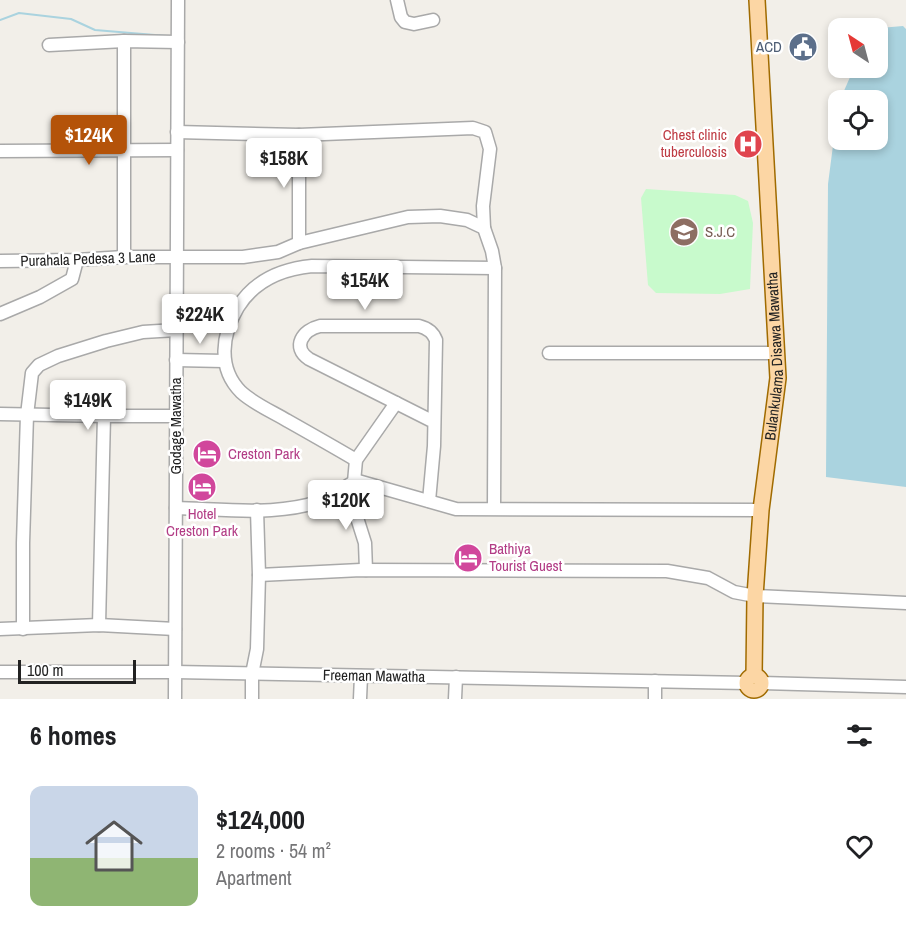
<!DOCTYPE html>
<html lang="en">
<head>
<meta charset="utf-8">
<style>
	:root { --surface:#fff; --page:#f6f6f6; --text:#202124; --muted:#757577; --line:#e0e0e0; --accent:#b45309 }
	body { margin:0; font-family:"Archivo Narrow",sans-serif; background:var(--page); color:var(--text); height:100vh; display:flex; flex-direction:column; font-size:22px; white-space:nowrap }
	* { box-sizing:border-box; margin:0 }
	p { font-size:20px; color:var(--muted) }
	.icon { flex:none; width:33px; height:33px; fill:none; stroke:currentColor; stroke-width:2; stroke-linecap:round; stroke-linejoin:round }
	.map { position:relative; height:699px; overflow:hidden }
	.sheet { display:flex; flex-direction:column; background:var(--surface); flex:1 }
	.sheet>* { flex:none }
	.needle { width:39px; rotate:324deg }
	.tools { position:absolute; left:828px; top:18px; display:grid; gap:12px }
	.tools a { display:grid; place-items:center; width:60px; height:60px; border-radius:12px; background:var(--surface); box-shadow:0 3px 9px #0003; font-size:30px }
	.scale { position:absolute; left:18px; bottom:15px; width:118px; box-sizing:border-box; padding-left:6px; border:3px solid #222; border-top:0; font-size:16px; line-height:21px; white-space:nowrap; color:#222; -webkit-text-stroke:4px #fff; paint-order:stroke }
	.price { position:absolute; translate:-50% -51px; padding:0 14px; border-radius:6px; background:#fff; color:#222; font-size:20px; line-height:39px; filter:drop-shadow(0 2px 3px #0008) }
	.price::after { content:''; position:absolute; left:50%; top:36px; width:18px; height:14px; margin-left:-9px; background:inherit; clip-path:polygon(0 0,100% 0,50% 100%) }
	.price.active { background:var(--accent); color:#fff }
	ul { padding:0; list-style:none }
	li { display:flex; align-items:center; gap:18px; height:150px; padding:0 30px }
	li+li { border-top:2px solid var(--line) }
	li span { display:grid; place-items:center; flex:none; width:168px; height:120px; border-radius:12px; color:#555 }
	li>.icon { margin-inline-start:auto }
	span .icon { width:72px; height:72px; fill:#fffc; stroke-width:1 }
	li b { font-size:26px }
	h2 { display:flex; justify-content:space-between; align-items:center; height:72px; padding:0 30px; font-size:26px }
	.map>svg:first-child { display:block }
	.park { fill:#c8facc }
	.water { fill:#aad3df }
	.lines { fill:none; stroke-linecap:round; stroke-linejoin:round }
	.stream { stroke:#aad3df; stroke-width:2 }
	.minor-casing { stroke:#a9a9a9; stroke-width:15 }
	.major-casing { stroke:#a06b00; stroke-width:18 }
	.minor { stroke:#fff; stroke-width:12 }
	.major { stroke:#fcd6a4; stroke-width:15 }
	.labels { text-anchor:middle; stroke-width:5; stroke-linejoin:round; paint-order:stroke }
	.service-label { font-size:15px; fill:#4e5e75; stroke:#fff; text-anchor:end }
	.health-label { font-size:15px; fill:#be3a42; stroke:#fff; text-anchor:end }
	.education-label { font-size:15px; fill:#785e54; stroke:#fff; text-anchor:start }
	.street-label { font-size:15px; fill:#222; stroke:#fff }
	.hotel-label { font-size:15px; fill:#b23c85; stroke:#fff; text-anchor:start }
</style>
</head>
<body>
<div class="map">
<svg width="906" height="699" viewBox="0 0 906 699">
	<rect width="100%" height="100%" fill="#f2efe9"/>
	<!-- park -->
	<polygon class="park" points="646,189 735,195 748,201 753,223 750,289 720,294 656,293 648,285 641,198"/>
	<!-- water -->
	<polygon class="water" points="903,26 906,29 906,487 826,477 828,184 838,107 838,105 838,140 878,140 878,100 840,100 854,68 878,68 878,30 880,28"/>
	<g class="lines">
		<!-- stream -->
		<polyline class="stream" points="0,20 19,13 71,19 95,30 167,36"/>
		<!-- minor casing -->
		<g class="minor-casing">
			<g id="minor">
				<polyline points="397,0 401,17 405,22 414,24 433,20"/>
				<polyline points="124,41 124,257"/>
				<polyline points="49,45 124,41 178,42"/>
				<polyline points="177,132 299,135 473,128 485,132 490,149 483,206 484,228"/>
				<polyline points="299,135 299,243"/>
				<polyline points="0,151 177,150"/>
				<polyline points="0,261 77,260 124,257 243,257 278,252 299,243 408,217 440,216 467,220 484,228 492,251 495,268 494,508"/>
				<polyline points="0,314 40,297 72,279 77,260"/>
				<polyline points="549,353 776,353"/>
				<polyline points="176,360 224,361"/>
				<polyline points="0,414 104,416 176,416"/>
				<path d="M356 460C334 447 311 434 288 421 273 412 254 404 241 392 217 368 222 334 238 307 255 280 281 269 312 266L495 268"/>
				<polyline points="354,482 356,460 396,403"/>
				<polyline points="343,488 353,505 365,543 366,570"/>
				<path d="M429 501 434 446 436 340C433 332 427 328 419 326H320C303 330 291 347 309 359L434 422"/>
				<path d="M176 508C219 509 265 515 307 505 324 501 340 490 354 482L358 481 456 509 761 510"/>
				<polyline points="259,575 361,570 667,571 708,578 734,592 755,596 906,603"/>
				<polyline points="99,625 104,416"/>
				<polyline points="0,629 99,625 175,629"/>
				<polyline points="23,629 23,543 27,415 32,373 39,365 58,356 106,341 143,332 176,330"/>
				<polyline points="0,672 175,672 747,683"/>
				<polyline points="655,681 655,699"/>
				<polyline points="761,683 906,687"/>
				<polyline points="175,699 178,0"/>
				<polyline points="252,699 252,674 257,649 259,575 257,510"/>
				<polyline points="360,699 361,676"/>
				<polyline points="455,699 456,677"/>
			</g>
		</g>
		<!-- major casing -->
		<g class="major-casing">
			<g id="major">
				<path id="s1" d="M754 676 755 596 761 510 778 378 757 0"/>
				<circle cx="754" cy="683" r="7"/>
			</g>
		</g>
		<!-- minor -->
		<use href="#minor" class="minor"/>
		<!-- major -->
		<use href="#major" class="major"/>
	</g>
	<!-- icons -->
	<defs>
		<g id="civic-disc" transform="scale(1.5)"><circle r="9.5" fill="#5c6f8a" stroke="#fff"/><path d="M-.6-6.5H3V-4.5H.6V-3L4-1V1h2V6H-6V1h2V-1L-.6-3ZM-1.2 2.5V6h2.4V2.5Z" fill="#fff"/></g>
		<g id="hospital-disc" transform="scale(1.5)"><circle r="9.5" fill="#e0444e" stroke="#fff"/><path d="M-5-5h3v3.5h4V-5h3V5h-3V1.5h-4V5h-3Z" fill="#fff"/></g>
		<g id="school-disc" transform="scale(1.5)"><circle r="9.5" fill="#8d6e63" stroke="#fff"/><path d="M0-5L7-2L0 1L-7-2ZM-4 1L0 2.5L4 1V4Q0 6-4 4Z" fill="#fff"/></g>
		<g id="hotel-disc" transform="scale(1.5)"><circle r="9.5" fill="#d1479c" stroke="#fff"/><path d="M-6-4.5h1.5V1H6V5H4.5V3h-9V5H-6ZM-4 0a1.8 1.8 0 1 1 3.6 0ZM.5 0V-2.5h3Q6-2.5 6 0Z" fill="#fff"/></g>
	</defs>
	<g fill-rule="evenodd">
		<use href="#civic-disc" x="803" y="47"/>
		<use href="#hospital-disc" x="748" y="144"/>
		<use href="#school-disc" x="684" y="232"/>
		<use href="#hotel-disc" x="207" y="454"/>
		<use href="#hotel-disc" x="202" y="487"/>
		<use href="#hotel-disc" x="468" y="558"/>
	</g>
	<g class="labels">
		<!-- service labels -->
		<g class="service-label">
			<text x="782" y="52">ACD</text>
		</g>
		<!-- health labels -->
		<g class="health-label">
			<text x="727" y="140">Chest clinic<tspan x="727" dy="17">tuberculosis</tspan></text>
		</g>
		<!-- education labels -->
		<g class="education-label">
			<text x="705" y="237">S.J.C</text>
		</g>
		<!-- street labels -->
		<g class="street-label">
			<text transform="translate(88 259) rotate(-2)" y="5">Purahala Pedesa 3 Lane</text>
			<text dy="5" stroke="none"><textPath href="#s1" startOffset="321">Bulankulama Disawa Mawatha</textPath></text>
			<text transform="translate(176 426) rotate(-90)" y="5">Godage Mawatha</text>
			<text transform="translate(374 676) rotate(1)" y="5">Freeman Mawatha</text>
		</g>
		<!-- hotel labels -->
		<g class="hotel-label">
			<text x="228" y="459">Creston Park</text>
			<text x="202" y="519" text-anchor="middle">Hotel<tspan x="202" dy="17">Creston Park</tspan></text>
			<text x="489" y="554">Bathiya<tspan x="489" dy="17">Tourist Guest</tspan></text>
		</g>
	</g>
</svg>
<div class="tools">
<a><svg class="needle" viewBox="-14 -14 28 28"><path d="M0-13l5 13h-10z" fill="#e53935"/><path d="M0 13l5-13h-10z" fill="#757577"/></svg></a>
<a><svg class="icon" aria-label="locate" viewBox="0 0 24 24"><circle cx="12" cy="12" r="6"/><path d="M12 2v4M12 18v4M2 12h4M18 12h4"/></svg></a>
</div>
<div class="scale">100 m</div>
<b class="price active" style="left:89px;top:166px">$124K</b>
<b class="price" style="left:284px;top:189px">$158K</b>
<b class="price" style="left:365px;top:311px">$154K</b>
<b class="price" style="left:200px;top:345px">$224K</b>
<b class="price" style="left:88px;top:431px">$149K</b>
<b class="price" style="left:346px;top:531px">$120K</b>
</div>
<section class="sheet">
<h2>6 homes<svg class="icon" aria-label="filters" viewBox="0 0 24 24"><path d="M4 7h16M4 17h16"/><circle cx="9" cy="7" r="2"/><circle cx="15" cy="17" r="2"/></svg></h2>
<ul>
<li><span style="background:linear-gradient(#c9d6e8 60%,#8fb573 0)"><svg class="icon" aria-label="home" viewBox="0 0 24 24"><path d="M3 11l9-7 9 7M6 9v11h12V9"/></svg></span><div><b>$124,000</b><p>2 rooms · 54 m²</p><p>Apartment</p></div><svg class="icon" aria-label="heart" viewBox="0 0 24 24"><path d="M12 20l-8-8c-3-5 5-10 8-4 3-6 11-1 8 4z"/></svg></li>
</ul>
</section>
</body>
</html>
